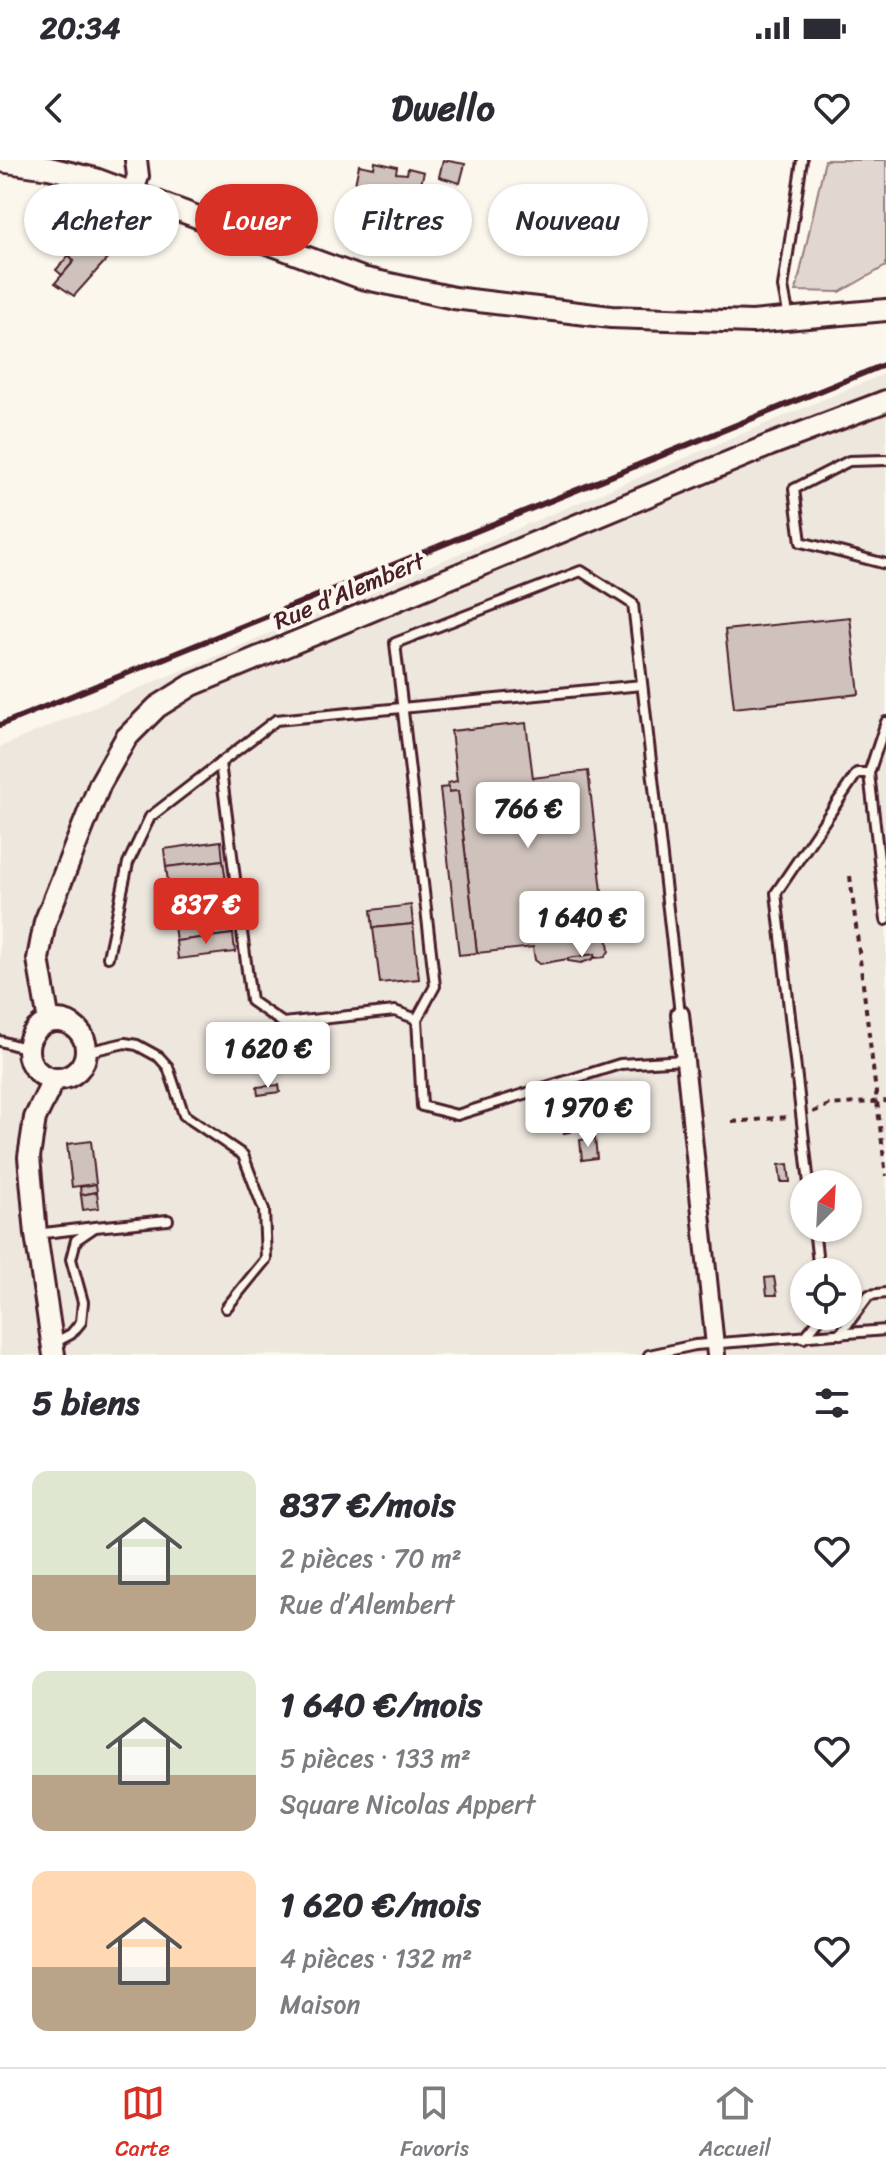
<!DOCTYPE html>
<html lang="fr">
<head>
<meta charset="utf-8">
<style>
	:root { --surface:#fff; --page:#f7f7f7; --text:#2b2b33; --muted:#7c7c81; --line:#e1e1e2; --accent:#d93025 }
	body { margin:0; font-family:Sriracha,sans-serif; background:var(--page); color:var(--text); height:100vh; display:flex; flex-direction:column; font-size:30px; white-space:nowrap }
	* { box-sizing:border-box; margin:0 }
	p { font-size:26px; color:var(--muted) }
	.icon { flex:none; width:44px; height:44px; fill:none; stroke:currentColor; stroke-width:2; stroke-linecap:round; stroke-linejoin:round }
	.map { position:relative; height:1195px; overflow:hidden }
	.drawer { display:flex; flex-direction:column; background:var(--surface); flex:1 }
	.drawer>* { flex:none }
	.top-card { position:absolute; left:24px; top:24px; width:838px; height:72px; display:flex; gap:16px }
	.needle { width:52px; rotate:24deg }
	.tools { position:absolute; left:790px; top:1010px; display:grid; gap:16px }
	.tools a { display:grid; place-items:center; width:72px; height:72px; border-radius:50%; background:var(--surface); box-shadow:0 2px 6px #0004; font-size:40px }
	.price { position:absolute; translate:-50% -68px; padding:0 18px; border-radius:8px; background:#fff; color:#222; font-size:26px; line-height:52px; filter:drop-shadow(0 2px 4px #0008) }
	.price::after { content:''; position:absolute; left:50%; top:48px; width:24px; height:18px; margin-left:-12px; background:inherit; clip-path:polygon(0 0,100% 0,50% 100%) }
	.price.current { background:var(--accent); color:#fff }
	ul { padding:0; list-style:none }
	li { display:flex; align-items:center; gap:24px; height:200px; padding:0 32px }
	li span { display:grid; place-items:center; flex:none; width:224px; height:160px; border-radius:16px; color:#555 }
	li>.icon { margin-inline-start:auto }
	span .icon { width:96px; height:96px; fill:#fffc; stroke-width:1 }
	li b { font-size:34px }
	h2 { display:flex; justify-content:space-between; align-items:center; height:96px; padding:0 32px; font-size:34px }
	.tag { padding:0 28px; border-radius:36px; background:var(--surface); box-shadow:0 2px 6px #0004; font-size:28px; line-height:72px }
	.tag.current { background:var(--accent); color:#fff }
	.status { display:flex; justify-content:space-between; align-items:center; height:56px; padding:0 40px; background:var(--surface); direction:ltr }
	.status svg { height:22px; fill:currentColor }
	header { display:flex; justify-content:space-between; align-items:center; height:104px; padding:0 32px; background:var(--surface); font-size:36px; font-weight:700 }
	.dock { display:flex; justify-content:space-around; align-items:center; height:112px; border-top:2px solid var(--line); background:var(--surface); font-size:22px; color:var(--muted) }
	.dock a { display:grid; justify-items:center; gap:4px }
	.dock .current { color:var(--accent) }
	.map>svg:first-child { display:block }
	.built { fill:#eee7de; fill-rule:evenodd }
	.green { fill:#e2d7d0; stroke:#967b7e; stroke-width:2 }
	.building { fill:#cfc2bc; stroke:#4a1f2b; stroke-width:2 }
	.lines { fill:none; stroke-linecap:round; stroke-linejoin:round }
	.service-casing { stroke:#4a1f2b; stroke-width:14 }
	.minor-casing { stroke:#4a1f2b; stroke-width:22 }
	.tertiary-casing { stroke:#4a1f2b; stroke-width:26 }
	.path { stroke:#4a1f2b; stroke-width:4; stroke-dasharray:6 6; stroke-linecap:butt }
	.service { stroke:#fbf7ec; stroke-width:8 }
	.minor { stroke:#fbf7ec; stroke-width:16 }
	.tertiary { stroke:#fbf7ec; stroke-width:20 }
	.rail { stroke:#4a1f2b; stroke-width:6 }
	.labels { text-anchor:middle; stroke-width:8; stroke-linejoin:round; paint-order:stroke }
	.street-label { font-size:24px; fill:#4a1f2b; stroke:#fbf7ec }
</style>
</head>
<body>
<div class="status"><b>20:34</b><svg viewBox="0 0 49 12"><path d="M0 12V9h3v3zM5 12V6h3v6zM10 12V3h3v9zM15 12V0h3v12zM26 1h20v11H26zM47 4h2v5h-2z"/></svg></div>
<header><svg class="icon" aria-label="back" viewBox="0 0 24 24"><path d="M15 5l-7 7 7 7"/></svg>Dwello<svg class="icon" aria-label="heart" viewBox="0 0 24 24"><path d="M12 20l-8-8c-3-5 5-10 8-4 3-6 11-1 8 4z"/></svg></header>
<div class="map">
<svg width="886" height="1195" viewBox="0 0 886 1195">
	<rect width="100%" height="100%" fill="#fbf7ec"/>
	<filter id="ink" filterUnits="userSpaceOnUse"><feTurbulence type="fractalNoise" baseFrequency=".0125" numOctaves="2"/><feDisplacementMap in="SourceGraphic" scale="16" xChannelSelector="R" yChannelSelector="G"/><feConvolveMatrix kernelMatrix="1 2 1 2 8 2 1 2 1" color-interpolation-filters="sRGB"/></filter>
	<g filter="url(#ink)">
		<!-- built -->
		<path class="built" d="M886 213V1195H0V587ZM804 1024H848V1068H804ZM804 1112H848V1156H804Z"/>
		<!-- green -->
		<polygon class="green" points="825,0 886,0 886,106 840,132 796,131"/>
		<!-- building -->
		<g class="building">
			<polygon points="443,0 465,4 460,23 439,17"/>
			<polygon points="375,2 397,7 396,13 407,14 408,8 424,12 418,35 414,35 412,44 397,42 398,36 384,34 383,38 354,29 359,5 374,8"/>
			<polygon points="354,29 368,32 366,41 352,39"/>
			<polygon points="84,79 108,98 74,136 55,123 74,101 69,95"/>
			<polygon points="69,95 74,101 62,115 56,110"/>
			<polygon points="850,457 859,534 734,548 725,470"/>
			<polygon points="526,563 533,618 588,611 609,791 605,797 595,798 595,794 540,804 535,800 533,787 477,793 458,631 449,632 448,623 457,621 451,571"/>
			<polygon points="449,627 449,632 458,631 477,793 459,795 440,628"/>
			<polygon points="221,681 223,700 166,707 164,689"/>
			<polygon points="223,700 233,774 176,781 166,707"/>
			<polygon points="411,745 413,764 373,768 371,750"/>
			<polygon points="413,764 419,819 380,823 373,768"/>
			<polygon points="233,774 235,792 178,799 176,781"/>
			<polygon points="595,794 593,799 581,803 568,801 568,798"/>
			<polygon points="279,925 280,932 258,935 257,927"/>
			<polygon points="563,961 569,961 570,972 564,973"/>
			<polygon points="595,978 597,998 582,1000 580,980"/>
			<polygon points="91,981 96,1024 72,1027 67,984"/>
			<polygon points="788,1004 790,1022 781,1022 779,1005"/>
			<polygon points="96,1024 97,1032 81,1035 80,1027"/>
			<polygon points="97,1032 99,1048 83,1050 81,1035"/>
			<polygon points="774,1117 777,1135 767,1135 765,1118"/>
		</g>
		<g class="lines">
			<!-- service casing -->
			<g class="service-casing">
				<g id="service">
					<polyline points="789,158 783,127 802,0"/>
					<polyline points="886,404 801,382 794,329 849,301 886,300"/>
					<polyline points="886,562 869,613 886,760"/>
					<polyline points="220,603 251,841 283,863 395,851 417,859"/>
					<polyline points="108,797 128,703 150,657 276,560 642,525"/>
					<polyline points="680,854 633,444 581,411 395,483 435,826 417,859 422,946 457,955 620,904 684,900"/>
					<polyline points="0,881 28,889"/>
					<polyline points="86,892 125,883 137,885 159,897 168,907 184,955 243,995 264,1050 266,1099 226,1148"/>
					<polyline points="809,1024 776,733 857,613 869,613"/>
					<polyline points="95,1067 168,1060"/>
					<polyline points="814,1068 819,1112"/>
					<polyline points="36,1074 95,1067 76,1080 71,1099 83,1142 81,1162 71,1174 54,1183"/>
					<polyline points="840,1174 869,1135 886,1133"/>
					<polyline points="804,1178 822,1156"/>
					<polyline points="649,1195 695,1185 886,1170"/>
				</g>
			</g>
			<!-- minor casing -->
			<g class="minor-casing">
				<polyline id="minor" points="680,854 716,1195"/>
			</g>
			<!-- tertiary casing -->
			<g class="tertiary-casing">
				<g id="tertiary">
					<polyline points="0,1 49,8 95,19 362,118 454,138 611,157 752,162 886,150"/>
					<polyline points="133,31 138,16 136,0"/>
					<circle cx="57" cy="890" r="29"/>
					<polyline points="49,862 38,799 45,762 100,624 126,578 157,547 192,525 770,285 886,241"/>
					<polyline points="54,919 35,958 29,997 36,1074 54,1195"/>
				</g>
			</g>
			<!-- path -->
			<g class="path">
				<polyline points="850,716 886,1016"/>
				<polyline points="813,952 829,945 886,941"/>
				<polyline points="732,962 789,957"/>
			</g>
			<!-- service -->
			<use href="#service" class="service"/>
			<!-- minor -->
			<use href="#minor" class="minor"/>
			<!-- tertiary -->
			<use href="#tertiary" class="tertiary"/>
			<!-- rail -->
			<polyline class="rail" points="0,565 886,204"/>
		</g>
	</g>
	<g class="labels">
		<!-- street labels -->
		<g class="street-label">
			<text transform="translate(349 431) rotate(-23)" y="8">Rue d’Alembert</text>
		</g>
	</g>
</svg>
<div class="tools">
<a><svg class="needle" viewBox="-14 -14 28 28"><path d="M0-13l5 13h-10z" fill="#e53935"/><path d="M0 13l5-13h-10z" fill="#7c7c81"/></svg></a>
<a><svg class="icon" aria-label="locate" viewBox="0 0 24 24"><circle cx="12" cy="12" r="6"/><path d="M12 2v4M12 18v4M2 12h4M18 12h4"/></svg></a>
</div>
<b class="price" style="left:528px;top:690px">766 €</b>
<b class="price current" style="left:206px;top:786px">837 €</b>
<b class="price" style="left:582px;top:799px">1 640 €</b>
<b class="price" style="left:268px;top:930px">1 620 €</b>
<b class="price" style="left:588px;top:989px">1 970 €</b>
<div class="top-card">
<a class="tag">Acheter</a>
<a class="tag current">Louer</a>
<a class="tag">Filtres</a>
<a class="tag">Nouveau</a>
</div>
</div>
<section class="drawer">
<h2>5 biens<svg class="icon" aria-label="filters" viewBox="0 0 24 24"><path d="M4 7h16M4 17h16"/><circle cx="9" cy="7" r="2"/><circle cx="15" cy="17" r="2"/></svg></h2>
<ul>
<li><span style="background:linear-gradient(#dfe7d0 65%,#b9a48a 0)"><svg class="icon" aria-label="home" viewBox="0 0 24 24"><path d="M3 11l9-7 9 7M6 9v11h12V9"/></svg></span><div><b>837 €/mois</b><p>2 pièces · 70 m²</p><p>Rue d’Alembert</p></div><svg class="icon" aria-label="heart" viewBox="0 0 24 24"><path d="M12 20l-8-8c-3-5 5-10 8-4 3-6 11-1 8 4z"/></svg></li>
<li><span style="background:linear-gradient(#dfe7d0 65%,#b9a48a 0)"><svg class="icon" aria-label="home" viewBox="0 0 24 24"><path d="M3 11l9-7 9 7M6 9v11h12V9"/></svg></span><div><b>1 640 €/mois</b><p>5 pièces · 133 m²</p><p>Square Nicolas Appert</p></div><svg class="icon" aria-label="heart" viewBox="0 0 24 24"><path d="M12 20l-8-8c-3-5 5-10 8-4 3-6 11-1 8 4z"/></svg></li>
<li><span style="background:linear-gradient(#ffd9b3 60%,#b9a48a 0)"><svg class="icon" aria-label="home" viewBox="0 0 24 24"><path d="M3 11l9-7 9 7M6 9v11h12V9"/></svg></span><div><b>1 620 €/mois</b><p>4 pièces · 132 m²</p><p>Maison</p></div><svg class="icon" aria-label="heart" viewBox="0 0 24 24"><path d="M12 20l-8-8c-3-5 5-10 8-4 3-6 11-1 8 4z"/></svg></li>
</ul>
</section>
<nav class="dock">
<a class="current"><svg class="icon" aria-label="map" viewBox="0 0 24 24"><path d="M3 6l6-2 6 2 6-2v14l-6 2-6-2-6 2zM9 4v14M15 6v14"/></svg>Carte</a>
<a><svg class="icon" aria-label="saved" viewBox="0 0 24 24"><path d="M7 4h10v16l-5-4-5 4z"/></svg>Favoris</a>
<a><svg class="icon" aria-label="home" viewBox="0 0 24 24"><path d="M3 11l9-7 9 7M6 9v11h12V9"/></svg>Accueil</a>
</nav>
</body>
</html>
